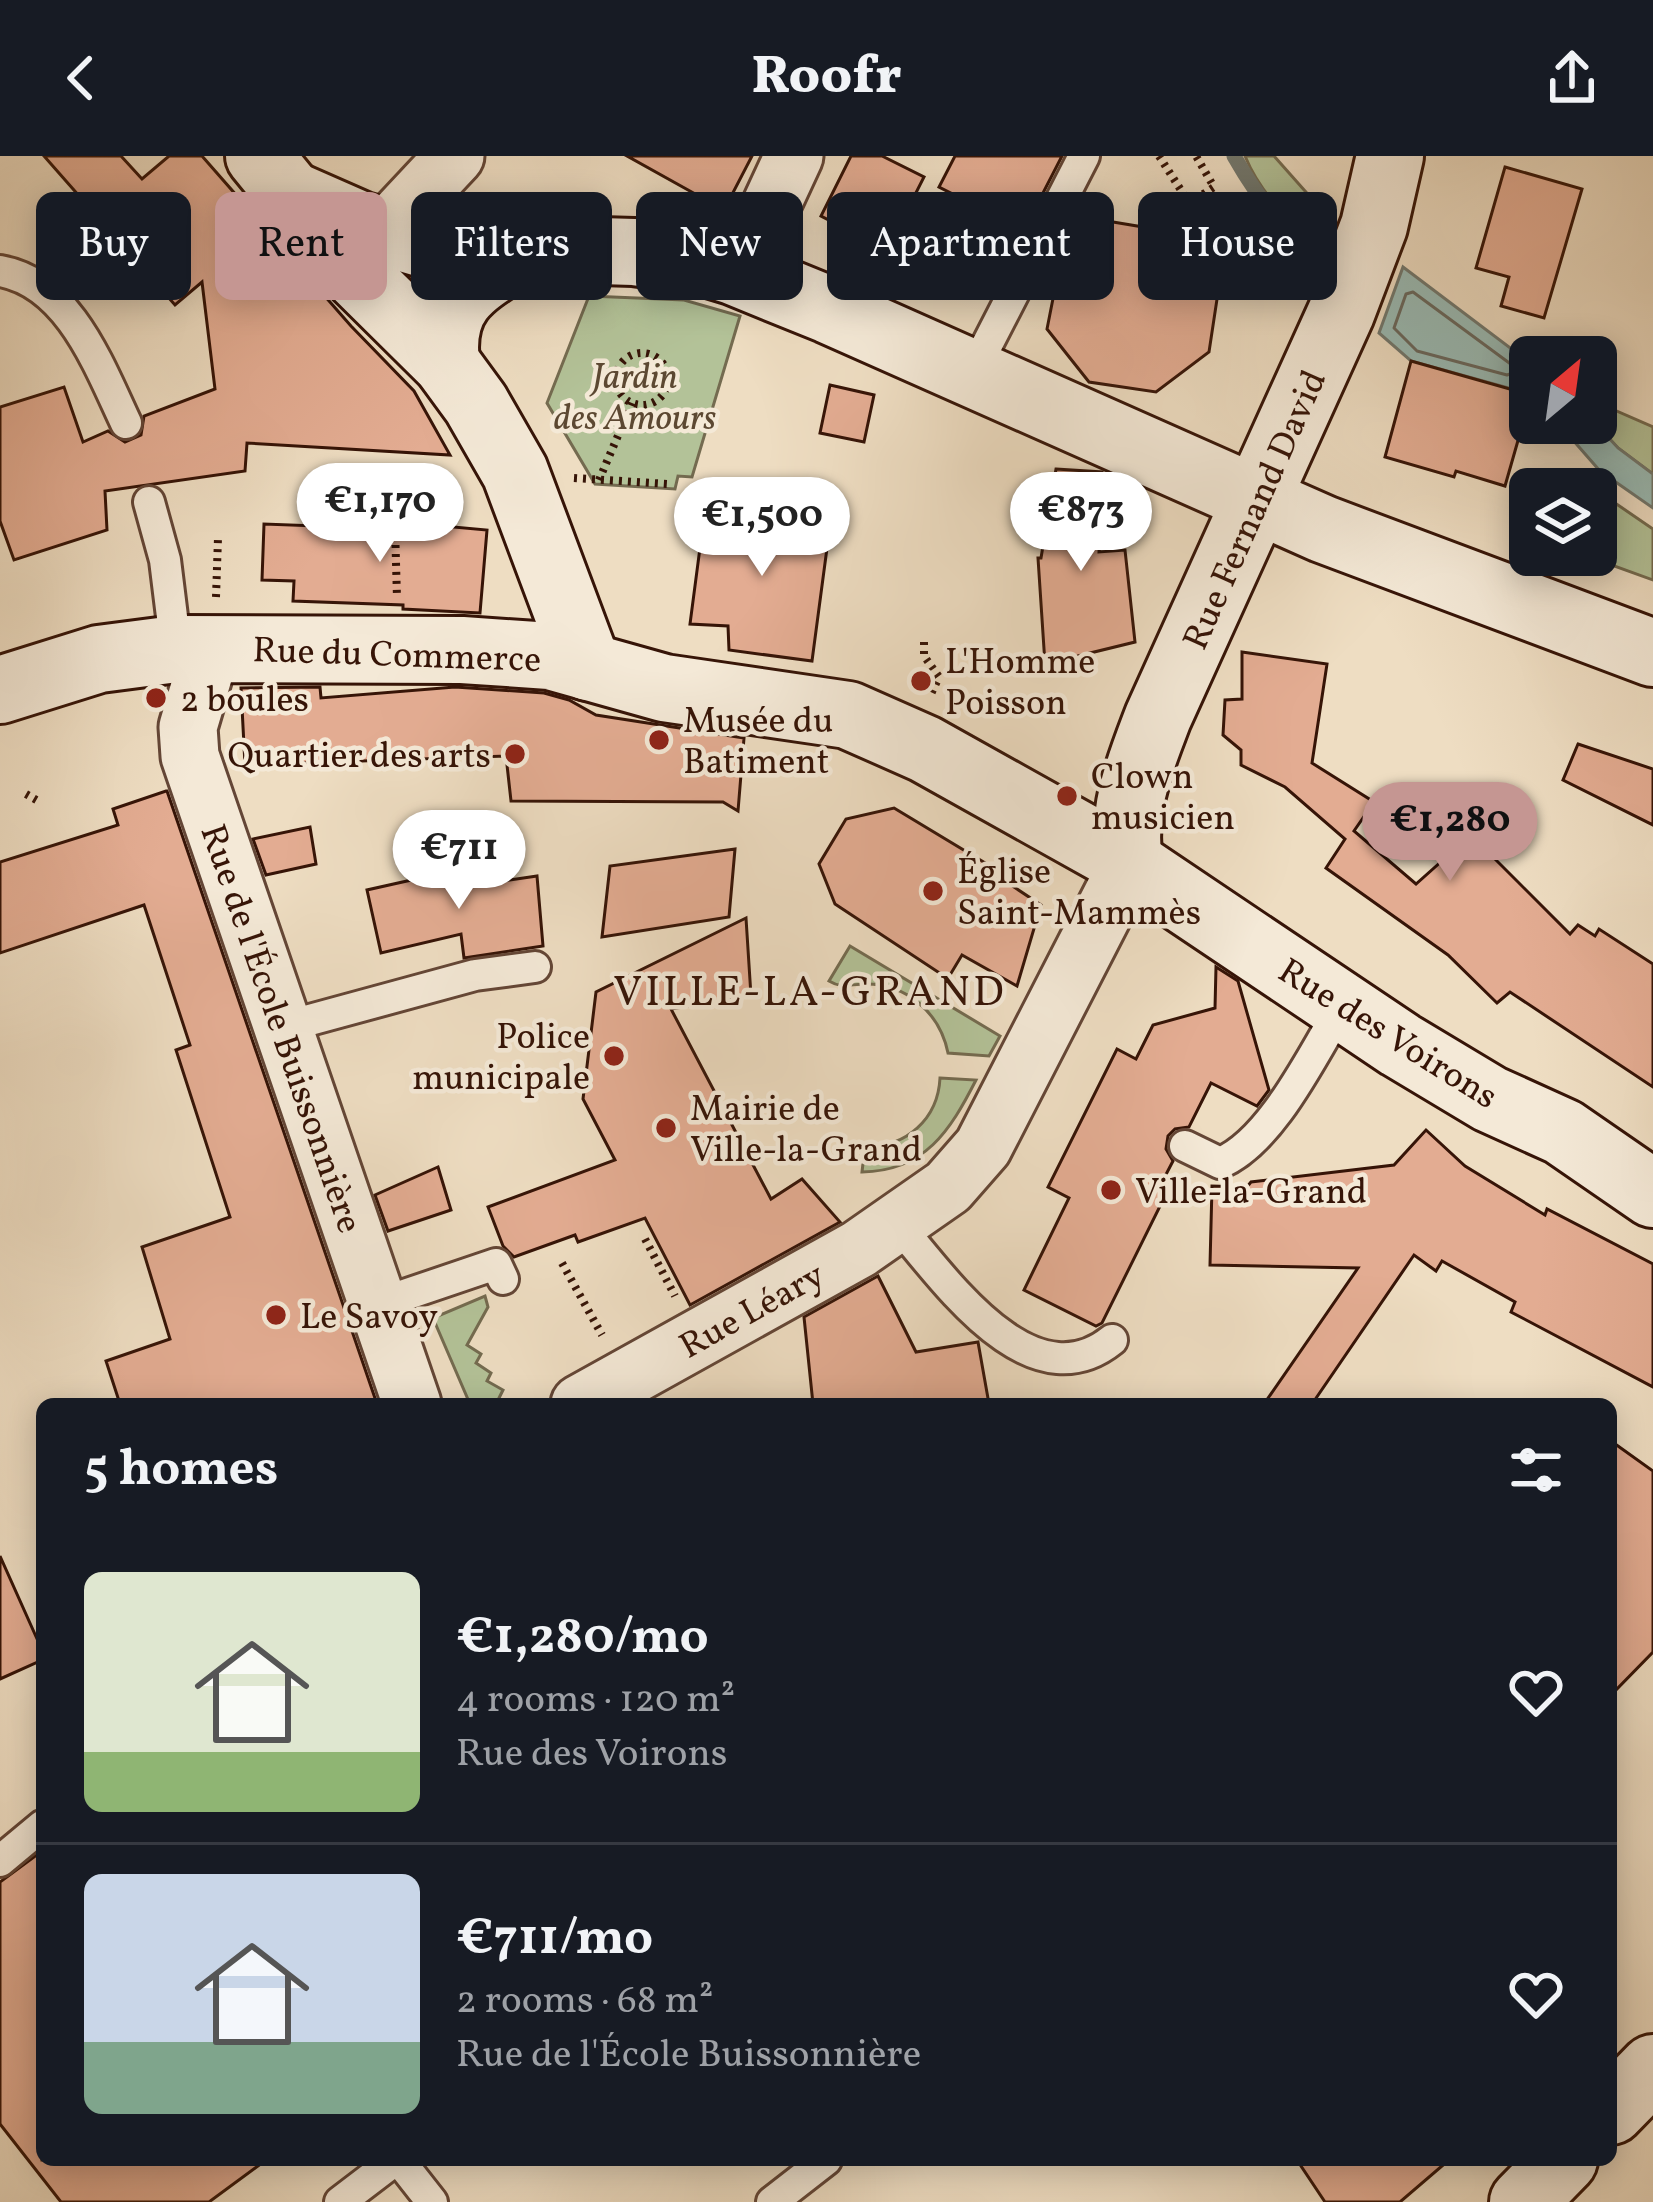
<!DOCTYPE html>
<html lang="en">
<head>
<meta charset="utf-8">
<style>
	:root { --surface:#171b24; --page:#242831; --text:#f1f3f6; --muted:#9ea1a6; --line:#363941; --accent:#c59692 }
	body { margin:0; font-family:Vollkorn,serif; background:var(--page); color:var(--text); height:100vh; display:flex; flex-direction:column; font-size:45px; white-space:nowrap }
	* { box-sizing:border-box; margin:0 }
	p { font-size:39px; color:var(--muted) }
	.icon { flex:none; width:66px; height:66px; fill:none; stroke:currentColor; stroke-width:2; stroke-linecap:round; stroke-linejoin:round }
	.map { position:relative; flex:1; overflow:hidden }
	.panel { position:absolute; left:36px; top:1242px; width:1581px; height:768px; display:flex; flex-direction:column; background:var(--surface); border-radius:18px; box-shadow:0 6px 30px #0003 }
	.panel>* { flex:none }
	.hud { position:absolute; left:36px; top:36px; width:1581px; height:108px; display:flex; gap:24px }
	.needle { width:78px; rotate:29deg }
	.buttons { position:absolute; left:1509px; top:180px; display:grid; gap:24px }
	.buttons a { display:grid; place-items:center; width:108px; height:108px; border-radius:18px; background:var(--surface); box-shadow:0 6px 30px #0003; font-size:60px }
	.price { position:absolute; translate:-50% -102px; padding:0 27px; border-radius:42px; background:#fff; color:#222; font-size:39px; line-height:78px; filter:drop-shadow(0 3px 6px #0008) }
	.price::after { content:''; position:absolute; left:50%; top:72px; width:36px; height:27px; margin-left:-18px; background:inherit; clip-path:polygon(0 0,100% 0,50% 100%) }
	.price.on { background:var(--accent); color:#111 }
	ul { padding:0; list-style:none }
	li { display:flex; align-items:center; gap:36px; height:300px; padding:0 48px }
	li+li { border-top:3px solid var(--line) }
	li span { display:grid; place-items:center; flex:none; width:336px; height:240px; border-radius:18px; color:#555 }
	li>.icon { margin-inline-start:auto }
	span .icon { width:144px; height:144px; fill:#fffc; stroke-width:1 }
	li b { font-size:51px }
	h2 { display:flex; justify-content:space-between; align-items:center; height:144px; padding:0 48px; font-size:51px }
	.tag { padding:0 42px; border-radius:18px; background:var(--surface); box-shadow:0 6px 30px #0003; font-size:42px; line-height:108px }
	.tag.on { background:var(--accent); color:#111 }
	header { display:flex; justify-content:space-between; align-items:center; height:156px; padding:0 48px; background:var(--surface); font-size:54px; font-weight:800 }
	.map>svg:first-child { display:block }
	.green { fill:#b3c298; stroke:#746b50; stroke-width:3 }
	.water { fill:#99bbb5; stroke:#71786f; stroke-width:3 }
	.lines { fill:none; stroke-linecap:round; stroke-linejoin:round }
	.shore { stroke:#68685e; stroke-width:3 }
	.stream { stroke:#71786f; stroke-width:15 }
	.building { fill:#e3ac92; stroke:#361407; stroke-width:3 }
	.lane-casing { stroke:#644636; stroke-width:36 }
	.street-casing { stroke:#644636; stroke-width:63 }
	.secondary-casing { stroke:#361407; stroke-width:72 }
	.path { stroke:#361407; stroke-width:8; stroke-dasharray:3 6; stroke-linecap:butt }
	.lane { stroke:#f4e9d7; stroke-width:30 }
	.street { stroke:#f4e9d7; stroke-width:57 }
	.secondary { stroke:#f4e9d7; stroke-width:66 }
	.poi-dot { fill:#8f2418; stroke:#f4e9d7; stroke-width:4.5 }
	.labels { text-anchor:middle; stroke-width:9; stroke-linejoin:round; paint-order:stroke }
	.park-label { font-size:36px; font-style:italic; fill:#5c4832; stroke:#f4e9d7 }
	.street-label { font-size:36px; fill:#361407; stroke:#f4e9d7 }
	.poi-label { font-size:36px; fill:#361407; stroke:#f4e9d7; text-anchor:start }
	.quarter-label { font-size:42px; letter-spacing:3px; fill:#361407; stroke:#f4e9d7 }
</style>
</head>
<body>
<header><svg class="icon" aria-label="back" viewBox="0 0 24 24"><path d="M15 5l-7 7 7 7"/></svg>Roofr<svg class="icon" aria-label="share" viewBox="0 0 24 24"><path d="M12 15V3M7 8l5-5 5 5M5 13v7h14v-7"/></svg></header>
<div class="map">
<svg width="1653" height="2046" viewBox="0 0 1653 2046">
	<rect width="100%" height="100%" fill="#eeddc2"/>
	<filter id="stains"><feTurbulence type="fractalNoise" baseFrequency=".00167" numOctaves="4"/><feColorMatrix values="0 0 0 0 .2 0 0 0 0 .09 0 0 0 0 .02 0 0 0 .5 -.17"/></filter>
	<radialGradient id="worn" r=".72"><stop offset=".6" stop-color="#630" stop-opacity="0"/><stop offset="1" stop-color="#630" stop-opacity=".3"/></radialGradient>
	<!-- green -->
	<g class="green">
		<path d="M1245 0H1274L1329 62 1319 88C1289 67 1259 35 1245 0Z"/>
		<polygon points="589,140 684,144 740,160 692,321 678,320 675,333 595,328 547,247"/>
		<polygon points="1596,246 1653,271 1653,318 1618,292 1595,267"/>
		<polygon points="1615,347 1653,373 1653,424 1584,399 1596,399 1596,371"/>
		<path d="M850 790 1000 880 989 900 948 897C940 857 907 828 866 828 850 828 842 833 829 825Z"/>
		<path d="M940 922 976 924C950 975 925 1015 862 1016L865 990C906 992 938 963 940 922Z"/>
		<polygon points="485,1140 488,1151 467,1189 481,1198 476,1207 491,1217 487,1225 503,1234 498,1244 504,1248 470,1248 433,1162"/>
	</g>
	<!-- water -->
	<g class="water">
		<polygon points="1403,111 1530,207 1530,238 1411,205 1379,177"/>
		<polygon points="1558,267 1595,267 1618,292 1653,318 1653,352 1600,315"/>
	</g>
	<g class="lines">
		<!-- shore -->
		<polygon class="shore" points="1413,136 1512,209 1513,217 1507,219 1417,195 1394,172 1406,138"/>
		<!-- stream -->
		<path class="stream" d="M1234 0C1263 51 1289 81 1339 113"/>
	</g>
	<!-- building -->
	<g class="building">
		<polygon points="44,0 121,0 142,23 169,0 202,0 351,170 414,235 450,299 247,287 245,315 105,335 107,374 14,404 0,365 0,251 64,231 83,286 108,275 125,286 141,279 144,260 215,233 202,126 175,149"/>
		<polygon points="627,0 752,0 724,54"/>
		<polygon points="851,0 882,0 924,21 887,94 821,60"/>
		<polygon points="955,0 1062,0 1024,74 939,31"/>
		<polygon points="1505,11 1582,33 1544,162 1501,150 1509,121 1476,112"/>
		<polygon points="1113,66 1179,77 1219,130 1209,196 1156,236 1089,226 1047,173 1060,107"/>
		<polygon points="1411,205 1517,235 1515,242 1529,246 1505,330 1456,315 1454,321 1385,301"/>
		<polygon points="830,229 874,239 864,286 820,277"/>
		<polygon points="1056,313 1102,316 1099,396 1125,394 1135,486 1045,508 1038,402 1041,402"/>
		<polygon points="706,346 831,362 812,505 729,494 728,470 690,468"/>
		<polygon points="399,366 487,374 480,457 403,453 403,449 293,445 294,425 262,424 264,368 399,373"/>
		<polygon points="1242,496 1327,508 1312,607 1374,646 1354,675 1416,728 1471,679 1570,778 1578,769 1595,780 1599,773 1653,808 1653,931 1510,836 1497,847 1448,799 1326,712 1345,683 1285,631 1241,609 1241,594 1223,579 1225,544 1242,543"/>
		<polygon points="320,531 321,542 455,531 544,537 569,544 596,559 744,582 738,655 723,646 511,645 506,600 245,609 241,532"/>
		<polygon points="1578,588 1653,613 1653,669 1563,624"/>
		<polygon points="166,635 167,635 377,1248 120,1248 106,1205 170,1183 142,1091 230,1061 176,894 190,889 144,749 0,797 0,706 118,669 113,653"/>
		<polygon points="894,652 1005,719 1002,723 1041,749 1017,830 962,799 950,819 944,820 835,748 819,708 846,663"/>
		<polygon points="310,671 316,708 266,719 253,683"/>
		<polygon points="735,693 729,761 602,781 610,710"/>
		<polygon points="487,707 489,727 537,720 543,790 464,802 461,778 381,797 367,734"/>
		<polygon points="746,762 751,840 671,853 771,1043 802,1023 840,1066 690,1149 645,1062 578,1086 575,1079 514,1101 503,1090 488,1051 615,1004 583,943 596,836"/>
		<polygon points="1216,811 1238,825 1269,934 1257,950 1211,927 1189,971 1175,973 1168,980 1166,993 1173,1005 1161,1028 1171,1028 1102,1167 1096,1170 1024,1134 1069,1042 1048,1031 1117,893 1136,903 1153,869 1215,852"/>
		<polygon points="1426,974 1465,1010 1545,1059 1547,1053 1653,1108 1653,1231 1511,1156 1515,1146 1442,1105 1436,1115 1414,1099 1312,1248 1264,1248 1358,1112 1210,1109 1212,1030 1247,1031 1251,1026 1394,1009"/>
		<polygon points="438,1011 451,1054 388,1075 375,1039"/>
		<polygon points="878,1120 916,1196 978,1186 989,1248 813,1248 804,1161"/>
		<polygon points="1611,1285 1653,1315 1653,1496 1611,1539"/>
		<polygon points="0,1400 42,1494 42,1504 0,1523"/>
		<polygon points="42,1695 42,2004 266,2004 209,2046 61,2046 0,1968 0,1726"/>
		<polygon points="1297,2004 1449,2004 1400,2046 1325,2046"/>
	</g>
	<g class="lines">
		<!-- lane casing -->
		<g class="lane-casing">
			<g id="lane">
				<path d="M0 115C69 127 99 210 126 267"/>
				<polyline points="972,218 1084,0"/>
				<polyline points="149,346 165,404 176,493"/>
				<polyline points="284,871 475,819 535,811"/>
				<path d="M1185 990 1220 1007C1271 986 1312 900 1341 852"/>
				<path d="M898 1069C945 1124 1031 1249 1112 1184"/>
				<polyline points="378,1148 496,1108 503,1123"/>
				<polyline points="0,1705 42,1670"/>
				<polyline points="399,2004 432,2046"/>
				<polyline points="340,2046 395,2004"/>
				<polyline points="772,2046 826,2004"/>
			</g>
		</g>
		<!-- street casing -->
		<g class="street-casing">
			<g id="street">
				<polyline points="383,77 455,0"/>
				<polyline points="746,120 763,67 794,0"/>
				<polyline points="211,493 188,571 190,600 412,1248"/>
				<polyline points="580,1248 859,1093 948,1031 983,991 1129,707"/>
			</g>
		</g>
		<!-- secondary casing -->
		<g class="secondary-casing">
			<g id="secondary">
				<polyline points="259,0 352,114 446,207 476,248 515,316 588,511"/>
				<polyline points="294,40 360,69 431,90 634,96 700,105 733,115 829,154 1323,373 1653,497"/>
				<path d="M446 207C438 139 478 125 528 92"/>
				<polyline points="0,534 99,503 176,493 462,494 550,500 664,532 848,559 925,593 1129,707 1400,889 1490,943 1563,976 1653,1038"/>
				<path d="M1129 707C1121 653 1139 611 1158 561L1341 157 1374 70 1390 0"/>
				<polyline points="1611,1955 1653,1912"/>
				<polyline points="1523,2046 1564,2004"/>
			</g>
		</g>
		<!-- path -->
		<g class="path">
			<polyline points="1159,0 1213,84 1231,100 1285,132 1288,138"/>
			<polyline points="1188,48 1214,31 1196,0"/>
			<circle cx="642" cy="223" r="26"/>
			<polyline points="574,322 668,328"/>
			<polyline points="599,324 632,247"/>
			<polyline points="395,371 397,442"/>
			<polyline points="216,441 218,382"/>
			<polyline points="924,486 924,500 939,521 931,538"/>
			<polyline points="26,638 38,645"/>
			<polyline points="645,1083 675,1140"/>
			<polyline points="562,1107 602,1179"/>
		</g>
		<!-- lane -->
		<use href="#lane" class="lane"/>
		<!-- street -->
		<use href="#street" class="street"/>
		<!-- secondary -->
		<use href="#secondary" class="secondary"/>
	</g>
	<!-- markers -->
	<g class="poi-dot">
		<circle cx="921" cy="525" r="12"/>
		<circle cx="156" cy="542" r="12"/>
		<circle cx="659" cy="584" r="12"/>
		<circle cx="515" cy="598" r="12"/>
		<circle cx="1067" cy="640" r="12"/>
		<circle cx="933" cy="735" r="12"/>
		<circle cx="614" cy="900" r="12"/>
		<circle cx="666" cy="972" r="12"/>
		<circle cx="1111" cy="1034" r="12"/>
		<circle cx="276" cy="1159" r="12"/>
	</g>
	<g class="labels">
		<!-- park labels -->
		<g class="park-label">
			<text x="635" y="232">Jardin<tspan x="635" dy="41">des Amours</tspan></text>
		</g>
		<!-- street labels -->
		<g class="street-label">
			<text transform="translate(1253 353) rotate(-66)" y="13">Rue Fernand David</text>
			<text transform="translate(397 497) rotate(2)" y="13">Rue du Commerce</text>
			<text transform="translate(283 872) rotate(71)" y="13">Rue de l'École Buissonnière</text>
			<text transform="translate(1389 876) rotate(32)" y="13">Rue des Voirons</text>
			<text transform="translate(751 1153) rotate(-29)" y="13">Rue Léary</text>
		</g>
		<!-- poi labels -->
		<g class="poi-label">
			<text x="945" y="517">L'Homme<tspan x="945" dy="41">Poisson</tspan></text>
			<text x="180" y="555">2 boules</text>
			<text x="683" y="576">Musée du<tspan x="683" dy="41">Batiment</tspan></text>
			<text x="491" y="611" text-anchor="end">Quartier des arts</text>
			<text x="1091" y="632">Clown<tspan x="1091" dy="41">musicien</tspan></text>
			<text x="957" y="727">Église<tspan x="957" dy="41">Saint-Mammès</tspan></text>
			<text x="590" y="892" text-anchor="end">Police<tspan x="590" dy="41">municipale</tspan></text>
			<text x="690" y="964">Mairie de<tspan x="690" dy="41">Ville-la-Grand</tspan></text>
			<text x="1135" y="1047">Ville-la-Grand</text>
			<text x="300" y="1172">Le Savoy</text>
		</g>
		<!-- quarter labels -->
		<g class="quarter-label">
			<text x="810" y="849">VILLE-LA-GRAND</text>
		</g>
	</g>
	<rect width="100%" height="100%" filter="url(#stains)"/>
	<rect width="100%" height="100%" fill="url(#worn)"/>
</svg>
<div class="buttons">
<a><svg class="needle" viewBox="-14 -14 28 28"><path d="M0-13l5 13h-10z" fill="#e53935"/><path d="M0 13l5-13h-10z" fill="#9ea1a6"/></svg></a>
<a><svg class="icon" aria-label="layers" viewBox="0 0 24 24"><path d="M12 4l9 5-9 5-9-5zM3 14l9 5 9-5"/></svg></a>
</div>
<b class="price" style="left:380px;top:409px">€1,170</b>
<b class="price" style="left:1081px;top:418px">€873</b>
<b class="price" style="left:762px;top:423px">€1,500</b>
<b class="price on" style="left:1450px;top:728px">€1,280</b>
<b class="price" style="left:459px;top:756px">€711</b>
<div class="hud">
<a class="tag">Buy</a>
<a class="tag on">Rent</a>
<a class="tag">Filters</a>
<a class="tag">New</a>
<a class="tag">Apartment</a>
<a class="tag">House</a>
</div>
<section class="panel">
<h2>5 homes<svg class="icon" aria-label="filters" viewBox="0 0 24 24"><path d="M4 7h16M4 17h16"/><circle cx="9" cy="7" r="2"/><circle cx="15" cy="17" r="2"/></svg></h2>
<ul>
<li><span style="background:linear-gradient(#dfe7d0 75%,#8fb573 0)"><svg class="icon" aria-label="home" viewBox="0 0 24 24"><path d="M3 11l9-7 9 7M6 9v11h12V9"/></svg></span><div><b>€1,280/mo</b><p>4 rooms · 120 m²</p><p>Rue des Voirons</p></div><svg class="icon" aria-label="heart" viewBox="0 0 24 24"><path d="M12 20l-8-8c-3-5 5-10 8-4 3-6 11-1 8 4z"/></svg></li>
<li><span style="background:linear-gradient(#c9d6e8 70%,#7fa58c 0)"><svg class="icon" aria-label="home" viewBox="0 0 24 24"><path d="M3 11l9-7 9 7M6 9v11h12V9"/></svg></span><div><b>€711/mo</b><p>2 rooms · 68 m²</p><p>Rue de l'École Buissonnière</p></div><svg class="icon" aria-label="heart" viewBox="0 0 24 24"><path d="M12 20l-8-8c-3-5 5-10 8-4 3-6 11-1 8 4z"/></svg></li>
</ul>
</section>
</div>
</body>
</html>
